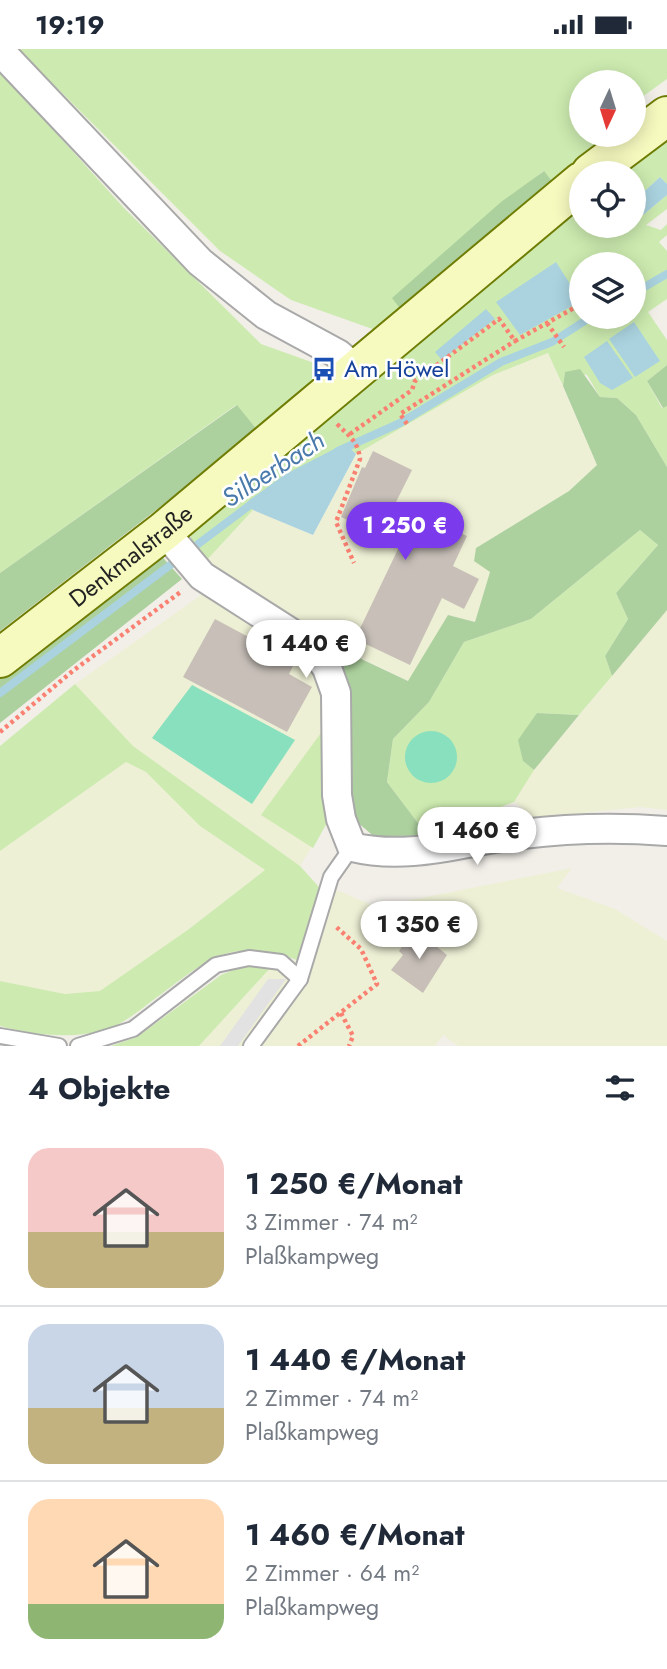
<!DOCTYPE html>
<html lang="de">
<head>
<meta charset="utf-8">
<style>
	:root { --surface:#fff; --page:#f2f2f3; --text:#1f2937; --muted:#747a83; --line:#e0e1e3; --accent:#7c3aed }
	body { margin:0; font-family:Jost,sans-serif; background:var(--page); color:var(--text); height:100vh; display:flex; flex-direction:column; font-size:26px; white-space:nowrap }
	* { box-sizing:border-box; margin:0 }
	p { font-size:23px; color:var(--muted) }
	.icon { flex:none; width:38px; height:38px; fill:none; stroke:currentColor; stroke-width:2; stroke-linecap:round; stroke-linejoin:round }
	.map { position:relative; height:997px; overflow:hidden }
	.side { display:flex; flex-direction:column; background:var(--surface); flex:1 }
	.side>* { flex:none }
	.needle { width:46px; rotate:184deg }
	.controls { position:absolute; left:569px; top:21px; display:grid; gap:14px }
	.controls a { display:grid; place-items:center; width:77px; height:77px; border-radius:50%; background:var(--surface); box-shadow:0 4px 18px #0003; font-size:35px }
	.price { position:absolute; translate:-50% -60px; padding:0 16px; border-radius:24px; background:#fff; color:#222; font-size:23px; line-height:46px; filter:drop-shadow(0 2px 4px #0008) }
	.price::after { content:''; position:absolute; left:50%; top:42px; width:21px; height:16px; margin-left:-10px; background:inherit; clip-path:polygon(0 0,100% 0,50% 100%) }
	.price.active { background:var(--accent); color:#fff }
	ul { padding:0; list-style:none }
	li { display:flex; align-items:center; gap:21px; height:175px; padding:0 28px }
	li+li { border-top:2px solid var(--line) }
	li span { display:grid; place-items:center; flex:none; width:196px; height:140px; border-radius:21px; color:#555 }
	li>.icon { margin-inline-start:auto }
	span .icon { width:84px; height:84px; fill:#fffc; stroke-width:1 }
	li b { font-size:30px }
	h2 { display:flex; justify-content:space-between; align-items:center; height:84px; padding:0 28px; font-size:30px }
	.status { display:flex; justify-content:space-between; align-items:center; height:49px; padding:0 35px; background:var(--surface); direction:ltr }
	.status svg { height:19px; fill:currentColor }
	.map>svg:first-child { display:block }
	.farmland { fill:#eef0d5 }
	.grass { fill:#cdebb0; fill-rule:evenodd }
	.forest { fill:#add19e }
	.pitch { fill:#88e0be }
	.parking { fill:#e2e2e2 }
	.water { fill:#aad3df }
	.lines { fill:none; stroke-linecap:round; stroke-linejoin:round }
	.stream { stroke:#aad3df; stroke-width:8 }
	.building { fill:#c7bfb8 }
	.lane-casing { stroke:#a9a9a9; stroke-width:18 }
	.street-casing { stroke:#a9a9a9; stroke-width:32 }
	.secondary-casing { stroke:#707d05; stroke-width:42 }
	.path { stroke:#fa8072; stroke-width:4.5; stroke-dasharray:3.5 3.5; stroke-linecap:butt }
	.lane { stroke:#fff; stroke-width:14 }
	.street { stroke:#fff; stroke-width:28 }
	.secondary { stroke:#f7fabf; stroke-width:38 }
	.labels { text-anchor:middle; stroke-width:5; stroke-linejoin:round; paint-order:stroke }
	.transit-label { font-size:24px; fill:#164399; stroke:#fff; text-anchor:start }
	.street-label { font-size:24px; fill:#222; stroke:#fff }
	.water-label { font-size:26px; font-style:italic; fill:#4a7aab; stroke:#fff }
</style>
</head>
<body>
<div class="status"><b>19:19</b><svg viewBox="0 0 49 12"><path d="M0 12V9h3v3zM5 12V6h3v6zM10 12V3h3v9zM15 12V0h3v12zM26 1h20v11H26zM47 4h2v5h-2z"/></svg></div>
<div class="map">
<svg width="667" height="997" viewBox="0 0 667 997">
	<rect width="100%" height="100%" fill="#f2efe9"/>
	<!-- farmland -->
	<g class="farmland">
		<polygon points="548,304 597,416 569,442 476,499 490,523 475,573 448,566 409,632 321,590 205,513 253,461 313,486 356,405 493,326"/>
		<polygon points="204,544 277,586 313,625 332,658 328,772 300,817 133,697 75,635"/>
		<polygon points="667,561 667,761 640,758 535,769 514,753 534,721"/>
		<polygon points="126,713 146,723 200,777 265,821 189,880 100,943 65,945 0,932 0,802"/>
		<polygon points="572,819 557,839 615,860 667,892 667,997 458,997 443,986 435,997 199,997 273,916 297,911 319,838 342,843 376,858"/>
	</g>
	<!-- grass -->
	<g class="grass">
		<polygon points="18,0 667,0 667,30 634,54 647,69 634,79 634,33 581,33 581,86 624,86 555,136 543,122 393,249 404,265 378,282 291,251 220,202"/>
		<polygon points="0,22 124,159 261,295 317,315 312,331 258,382 236,356 0,524"/>
		<polygon points="667,82 667,135 660,128 634,152 634,124 617,124"/>
		<path d="M667 146V160L646 176 661 181 667 175V186L659 193 667 202V250L648 263 667 291V316L647 332 662 359 667 357V418L636 366 617 349 600 348 587 326 565 323 563 337 548 304 493 326 356 405 348 397 247 453 253 461 205 513 190 492 192 481 411 301 581 155V177H634V155L643 166ZM581 215H634V268H581V249L575 238 579 235 581 238Z"/>
		<polygon points="640,481 658,496 616,544 628,570 605,607 612,627 579,666 537,664 523,712 534,721 514,753 427,786 387,733 393,690 429,653 464,593 531,570"/>
		<path d="M75 635 133 697 300 817 319 838 297 911C224 886 205 914 148 955 136 964 121 976 107 980 73 991 33 986 0 977V932L65 945 100 942 189 880 265 821 200 777 146 723 126 713 0 802V697Z"/>
		<polygon points="329,673 328,772 313,799 261,766"/>
		<polygon points="251,914 273,916 199,997 111,997 137,988 221,926"/>
	</g>
	<!-- forest -->
	<g class="forest">
		<polygon points="544,122 555,136 404,265 392,249 501,153"/>
		<polygon points="667,316 667,357 663,359 647,332"/>
		<polygon points="580,320 600,348 617,349 636,366 667,418 667,561 612,627 605,607 628,570 616,544 658,496 640,481 531,570 464,593 429,653 393,690 387,733 427,786 426,793 378,791 356,772 348,755 351,656 338,599 408,632 448,566 475,573 490,523 474,512 476,499 569,442 597,416 563,337 565,323"/>
		<polygon points="237,356 258,382 0,582 0,524"/>
		<polygon points="157,502 182,530 0,674 0,625"/>
		<polygon points="537,664 579,666 534,721 523,712 518,691"/>
	</g>
	<!-- pitch -->
	<g class="pitch">
		<polygon points="192,636 295,691 252,755 152,689"/>
		<circle cx="431" cy="708" r="26"/>
	</g>
	<!-- parking -->
	<polygon class="parking" points="268,930 286,930 238,997 220,997"/>
	<!-- water -->
	<g class="water">
		<polygon points="660,128 667,135 667,146 643,166 634,152"/>
		<polygon points="556,213 581,252 520,286 496,253"/>
		<polygon points="486,260 495,270 442,311 435,303"/>
		<polygon points="634,273 660,312 635,328 609,290"/>
		<polygon points="607,292 633,329 612,341 600,334 584,308"/>
		<polygon points="340,397 348,397 356,405 313,486 253,461 247,453 284,426"/>
	</g>
	<g class="lines">
		<!-- stream -->
		<g class="stream">
			<polyline points="634,244 667,225"/>
			<polyline points="338,402 400,374 501,313 552,293 591,268"/>
			<polyline points="0,644 258,450"/>
		</g>
	</g>
	<!-- building -->
	<g class="building">
		<polygon points="373,402 412,421 395,455 467,487 453,517 479,530 464,560 442,549 410,616 355,590 400,496 341,468 362,418 365,419"/>
		<polygon points="215,570 295,613 289,625 312,638 287,683 183,628"/>
		<polygon points="415,880 447,906 423,944 391,921 403,906 399,902"/>
	</g>
	<g class="lines">
		<!-- lane casing -->
		<g class="lane-casing">
			<g id="lane">
				<polyline points="0,987 59,997"/>
				<polyline points="78,997 133,980 216,916 249,909 281,913 300,930"/>
				<polyline points="251,997 300,930 331,828 352,798"/>
			</g>
		</g>
		<!-- street casing -->
		<g class="street-casing">
			<g id="street">
				<polyline points="0,2 200,213 266,266 338,305 356,320"/>
				<path d="M164 482 202 527 313 598 327 619 336 644 337 746 341 770 352 798C410 812 464 792 522 785 571 779 618 778 667 782"/>
			</g>
		</g>
		<!-- secondary casing -->
		<g class="secondary-casing">
			<g id="secondary">
				<polyline points="591,124 667,67"/>
				<path id="s1" d="M0 609 164 482 581 133"/>
			</g>
		</g>
		<!-- path -->
		<g class="path">
			<polyline points="599,268 604,275"/>
			<polyline points="547,274 564,298"/>
			<path d="M337 375C349 387 358 392 360 410L336 473 354 514"/>
			<polyline points="407,375 400,365 515,292"/>
			<polyline points="350,385 412,341 415,332 499,270 515,292 581,255"/>
			<polyline points="0,683 74,621 182,542"/>
			<polyline points="341,964 353,987 349,997"/>
			<polyline points="298,997 377,935 361,900 334,876"/>
		</g>
		<!-- lane -->
		<use href="#lane" class="lane"/>
		<!-- street -->
		<use href="#street" class="street"/>
		<!-- secondary -->
		<use href="#secondary" class="secondary"/>
	</g>
	<!-- icons -->
	<defs>
		<g id="bus-bare" transform="scale(1.89)"><path d="M-5-6H5V4H4V6H2V4H-2V6H-4V4H-5ZM-3.5-4V0h7V-4ZM-3.5 1.2v1.5H-2V1.2ZM2 1.2v1.5H3.5V1.2Z" fill="#1a4fb4" stroke="#fff" stroke-width="2.5" paint-order="stroke"/></g>
	</defs>
	<g fill-rule="evenodd">
		<use href="#bus-bare" x="324" y="320"/>
	</g>
	<g class="labels">
		<!-- transit labels -->
		<g class="transit-label">
			<text x="344" y="328">Am Höwel</text>
		</g>
		<!-- street labels -->
		<g class="street-label">
			<text dy="8" stroke="none"><textPath href="#s1" startOffset="166">Denkmalstraße</textPath></text>
		</g>
		<!-- water labels -->
		<g class="water-label">
			<text transform="translate(273 420) rotate(-33)" y="9">Silberbach</text>
		</g>
	</g>
</svg>
<div class="controls">
<a><svg class="needle" viewBox="-14 -14 28 28"><path d="M0-13l5 13h-10z" fill="#e53935"/><path d="M0 13l5-13h-10z" fill="#747a83"/></svg></a>
<a><svg class="icon" aria-label="locate" viewBox="0 0 24 24"><circle cx="12" cy="12" r="6"/><path d="M12 2v4M12 18v4M2 12h4M18 12h4"/></svg></a>
<a><svg class="icon" aria-label="layers" viewBox="0 0 24 24"><path d="M12 4l9 5-9 5-9-5zM3 14l9 5 9-5"/></svg></a>
</div>
<b class="price active" style="left:405px;top:513px">1 250 €</b>
<b class="price" style="left:306px;top:631px">1 440 €</b>
<b class="price" style="left:477px;top:818px">1 460 €</b>
<b class="price" style="left:419px;top:912px">1 350 €</b>
</div>
<section class="side">
<h2>4 Objekte<svg class="icon" aria-label="filters" viewBox="0 0 24 24"><path d="M4 7h16M4 17h16"/><circle cx="9" cy="7" r="2"/><circle cx="15" cy="17" r="2"/></svg></h2>
<ul>
<li><span style="background:linear-gradient(#f6c9c9 60%,#c2b280 0)"><svg class="icon" aria-label="home" viewBox="0 0 24 24"><path d="M3 11l9-7 9 7M6 9v11h12V9"/></svg></span><div><b>1 250 €/Monat</b><p>3 Zimmer · 74 m²</p><p>Plaßkampweg</p></div></li>
<li><span style="background:linear-gradient(#c9d6e8 60%,#c2b280 0)"><svg class="icon" aria-label="home" viewBox="0 0 24 24"><path d="M3 11l9-7 9 7M6 9v11h12V9"/></svg></span><div><b>1 440 €/Monat</b><p>2 Zimmer · 74 m²</p><p>Plaßkampweg</p></div></li>
<li><span style="background:linear-gradient(#ffd9b3 75%,#8fb573 0)"><svg class="icon" aria-label="home" viewBox="0 0 24 24"><path d="M3 11l9-7 9 7M6 9v11h12V9"/></svg></span><div><b>1 460 €/Monat</b><p>2 Zimmer · 64 m²</p><p>Plaßkampweg</p></div></li>
</ul>
</section>
</body>
</html>
